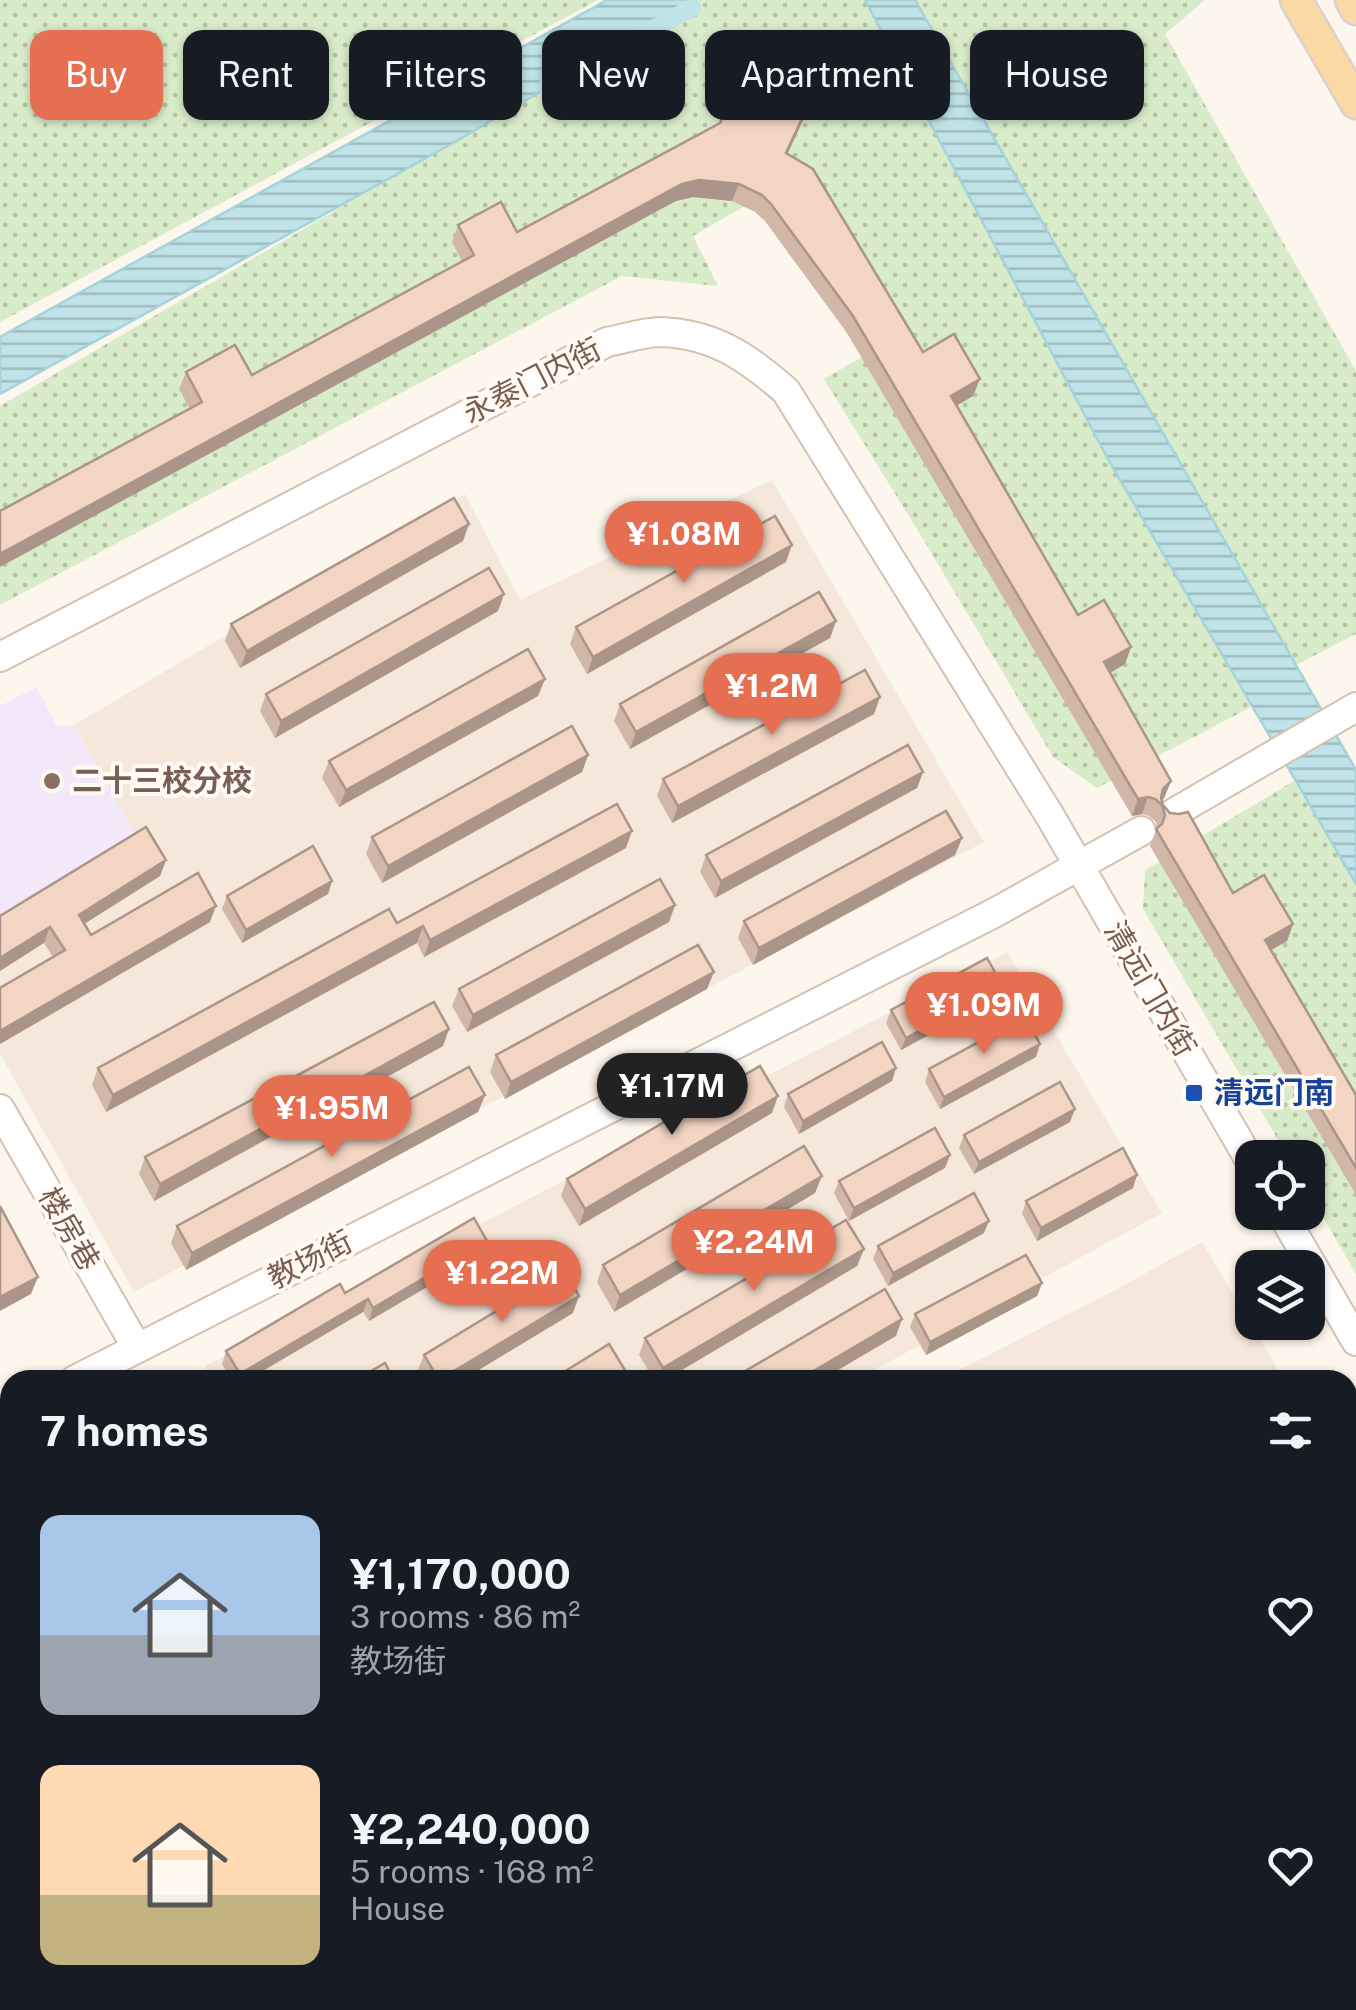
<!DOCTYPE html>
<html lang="en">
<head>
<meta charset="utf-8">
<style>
	:root { --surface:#171b24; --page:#242831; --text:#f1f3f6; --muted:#9ea1a6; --accent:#e76f51 }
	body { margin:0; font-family:"Public Sans","Noto Sans SC",sans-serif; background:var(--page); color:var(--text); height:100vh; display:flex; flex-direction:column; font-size:38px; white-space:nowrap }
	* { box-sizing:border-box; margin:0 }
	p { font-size:32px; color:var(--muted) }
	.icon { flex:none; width:55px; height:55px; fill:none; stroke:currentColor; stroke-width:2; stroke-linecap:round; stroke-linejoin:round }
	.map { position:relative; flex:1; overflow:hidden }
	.panel { position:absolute; left:0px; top:1370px; width:1358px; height:640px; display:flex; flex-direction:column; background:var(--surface); border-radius:30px 30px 0 0; box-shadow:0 2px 8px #0004 }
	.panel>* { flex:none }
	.guide { position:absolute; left:30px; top:30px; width:1298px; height:90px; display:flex; gap:20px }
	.buttons { position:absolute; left:1235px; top:1140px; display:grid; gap:20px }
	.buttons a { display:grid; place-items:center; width:90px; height:90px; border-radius:20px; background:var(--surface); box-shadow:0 2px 8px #0004; font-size:50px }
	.price { position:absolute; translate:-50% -85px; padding:0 22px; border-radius:35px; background:var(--accent); color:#fff; font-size:32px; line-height:65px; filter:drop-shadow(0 2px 5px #0008) }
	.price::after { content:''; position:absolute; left:50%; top:60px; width:30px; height:22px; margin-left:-15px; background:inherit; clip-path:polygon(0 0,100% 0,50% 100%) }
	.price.on { background:#222; color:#fff }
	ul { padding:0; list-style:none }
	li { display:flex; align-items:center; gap:30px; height:250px; padding:0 40px }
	li span { display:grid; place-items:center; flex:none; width:280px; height:200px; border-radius:20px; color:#555 }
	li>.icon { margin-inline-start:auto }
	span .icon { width:120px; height:120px; fill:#fffc; stroke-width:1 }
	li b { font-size:42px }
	h2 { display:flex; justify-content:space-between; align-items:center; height:120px; padding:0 40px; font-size:42px }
	.pill { padding:0 35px; border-radius:20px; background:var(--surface); box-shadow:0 2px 8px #0004; font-size:35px; line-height:90px }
	.pill.on { background:var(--accent); color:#fff }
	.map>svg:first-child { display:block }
	.residential { fill:#f5e8da }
	.education { fill:#f3e8fa }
	.green { fill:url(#green-dots) }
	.water { fill:url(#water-rules); stroke:#a5d3da; stroke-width:2.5 }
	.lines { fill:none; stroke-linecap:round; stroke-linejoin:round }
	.canal { stroke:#bfe3e8; stroke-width:18 }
	.street-casing { stroke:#d1beb0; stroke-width:25 }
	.secondary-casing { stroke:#d6c0b0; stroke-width:32 }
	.primary-casing { stroke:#dad1cd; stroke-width:35 }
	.street { stroke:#fff; stroke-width:20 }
	.secondary { stroke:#fff; stroke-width:28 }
	.primary { stroke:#fbd9a5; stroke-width:30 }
	.wall { fill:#d1b7a8 }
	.shaded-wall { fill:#aa9588 }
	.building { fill:#f3d5c3; stroke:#aa9588; stroke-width:2.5 }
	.education-dot { fill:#8d6e63; stroke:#fffaf3; stroke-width:4 }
	.transit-dot { fill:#1a4fb4; stroke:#fffaf3; stroke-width:4 }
	.labels { text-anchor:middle; stroke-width:8; stroke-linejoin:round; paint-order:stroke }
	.street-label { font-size:30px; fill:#7a5c4d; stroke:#fffaf3 }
	.education-label { font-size:30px; font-weight:bold; fill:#785e54; stroke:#fffaf3; text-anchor:start }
	.transit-label { font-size:30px; font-weight:bold; fill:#164399; stroke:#fffaf3; text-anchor:start }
</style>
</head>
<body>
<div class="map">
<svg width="1356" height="2010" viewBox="0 0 1356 2010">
	<defs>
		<pattern id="green-dots" width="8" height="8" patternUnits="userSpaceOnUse" patternTransform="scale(2.5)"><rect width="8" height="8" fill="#d8ecc9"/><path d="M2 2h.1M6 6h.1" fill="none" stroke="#b4c2a5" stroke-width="1.8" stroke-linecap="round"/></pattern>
		<pattern id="water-rules" width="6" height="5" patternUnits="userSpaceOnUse" patternTransform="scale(2.5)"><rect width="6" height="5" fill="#bfe3e8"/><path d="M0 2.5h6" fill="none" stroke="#a0bbbe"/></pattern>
	</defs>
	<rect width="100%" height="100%" fill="#fdf6ec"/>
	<!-- residential -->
	<g class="residential">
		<polygon points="772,480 984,842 134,1292 0,1054 0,915 135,837 74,725 465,494 520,600"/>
		<polygon points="1007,952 1162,1213 856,1380 212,1380 205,1366"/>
		<polygon points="1202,1242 1284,1380 940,1380 1115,1290"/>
		<polygon points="1348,1486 1356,1500 1356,1708 1348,1713"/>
		<polygon points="0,1723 10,1743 10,1802 0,1807"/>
		<polygon points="10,1858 10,2000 155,2000 160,2010 0,2010 0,1863"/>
		<polygon points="407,2000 613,2000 619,2010 414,2010"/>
	</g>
	<!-- education -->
	<polygon class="education" points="37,687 56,725 74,725 136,837 0,915 0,706"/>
	<!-- green -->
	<g class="green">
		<polygon points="0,0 598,0 0,322"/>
		<polygon points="696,0 865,0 1109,461 1251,707 1097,788 1053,757 917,529 824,379 910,329 813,173 743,207 693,236 718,286 622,276 0,605 0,406"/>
		<polygon points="915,0 1205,0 1165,34 1356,371 1356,634 1296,665"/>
		<polygon points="1294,781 1356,884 1356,1274 1308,1191 1308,1158 1288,1157 1143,909 1145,870"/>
	</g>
	<!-- water -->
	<g class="water">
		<polygon points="607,0 696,0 453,143 0,394 0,337"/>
		<polygon points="865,0 915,0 1356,770 1356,884 1109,461"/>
	</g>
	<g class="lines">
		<!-- canal -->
		<polyline class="canal" points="547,86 692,8"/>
		<!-- street casing -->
		<g class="street-casing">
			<g id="street">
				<polyline points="0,1664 10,1684"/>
				<polyline points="1348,1728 1356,1723"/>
				<polyline points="0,1844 10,1839"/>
				<polyline points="531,2000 538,2010"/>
				<polyline points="840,2010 858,2000"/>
			</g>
		</g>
		<!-- secondary casing -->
		<g class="secondary-casing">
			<g id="secondary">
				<path d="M0 657 607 342C624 339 644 332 661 332 714 334 747 357 786 391L1050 816 1252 1164"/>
				<polyline points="1172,814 1356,707"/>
				<polyline points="0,1109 137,1348"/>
				<polyline points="1281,1212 1356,1341"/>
				<polyline points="75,1380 996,912 1141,831"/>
				<polyline points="0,1419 10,1414"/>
			</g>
		</g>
		<!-- primary casing -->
		<g class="primary-casing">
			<g id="primary">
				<polyline points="1296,0 1356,103"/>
				<polyline points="1351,0 1356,9"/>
			</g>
		</g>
		<!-- street -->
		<use href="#street" class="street"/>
		<!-- secondary -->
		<use href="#secondary" class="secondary"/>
		<!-- primary -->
		<use href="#primary" class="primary"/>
	</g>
	<!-- wall -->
	<g class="wall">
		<polygon points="812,97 787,154 923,352 973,396 956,406 1078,615 1131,647 1125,664 1110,673 1171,781 1164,798 1162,801 1163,805 1233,893 1293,924 1287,941 1271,950 1356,1095 1356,1195 1150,846 1157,828 1156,822 1149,816 1142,814 1132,816 847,333 765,221 755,212 732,201 693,197 676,201 190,409 179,389 186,372 252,375 462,261 452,242 458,225 517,232"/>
		<polygon points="463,541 240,668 225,641 231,624"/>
		<polygon points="786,562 587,674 570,644 576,627"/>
		<polygon points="504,594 498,611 275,738 260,711 266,694"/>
		<polygon points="836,621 830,638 630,749 614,721 620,704"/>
		<polygon points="538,696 339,807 322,778 329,761"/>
		<polygon points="880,697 874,714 672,823 657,796 663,779"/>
		<polygon points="588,755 582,772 382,883 366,854 372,837"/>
		<polygon points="923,772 917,788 715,898 700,872 706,855"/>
		<polygon points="962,838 955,855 753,965 738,938 744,921"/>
		<polygon points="626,848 424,957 417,943 106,1112 92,1085 98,1068 397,923"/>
		<polygon points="166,860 160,876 84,924 91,935 210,922 0,1044 0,988 53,957 44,943 0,916"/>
		<polygon points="332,881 328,894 242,943 222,909 227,896"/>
		<polygon points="675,905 669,922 467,1032 452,1006 459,989"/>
		<polygon points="1002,985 997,998 901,1050 886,1023 891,1010"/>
		<polygon points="707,989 505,1099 490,1072 496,1055"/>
		<polygon points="443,1046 298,1126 296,1123 154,1201 139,1174 145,1157"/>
		<polygon points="1036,1057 940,1109 925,1082 929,1069"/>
		<polygon points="896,1068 892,1081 799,1134 784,1107 788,1094"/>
		<polygon points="485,1095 478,1112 186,1270 171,1243 177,1226"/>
		<polygon points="772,1113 579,1226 561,1196 567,1179"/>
		<polygon points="1070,1122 974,1174 959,1148 964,1135"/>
		<polygon points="945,1168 849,1221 834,1193 839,1181"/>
		<polygon points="1133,1188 1037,1241 1022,1214 1026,1201"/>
		<polygon points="815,1193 614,1312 597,1282 603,1265"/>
		<polygon points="984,1233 888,1286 873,1259 878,1246"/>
		<polygon points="487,1241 483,1254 369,1321 363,1312 247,1380 231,1380 222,1364 226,1351 345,1293"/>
		<polygon points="864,1249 857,1266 665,1380 654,1380 639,1355 645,1338"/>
		<polygon points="1042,1283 1037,1296 926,1355 910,1327 915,1314"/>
		<polygon points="573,1313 462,1380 422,1380 417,1372 424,1355"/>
		<polygon points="10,1451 10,1644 0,1623 0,1456"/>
		<polygon points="1356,1744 1356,1960 1348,1964 1348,1749"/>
	</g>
	<!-- shaded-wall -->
	<g class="shaded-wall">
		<polygon points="812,97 806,114 780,170 786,153"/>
		<polygon points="699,180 739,184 732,201 693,197 676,201 0,567 0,554 682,184"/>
		<polygon points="980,379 973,396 944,413 951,396"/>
		<polygon points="469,524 463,541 240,668 247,651"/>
		<polygon points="792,545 786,562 587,674 593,657"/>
		<polygon points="504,594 498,611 275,738 281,721"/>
		<polygon points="836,621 830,638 630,749 636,732"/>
		<polygon points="1131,647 1125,664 1098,680 1104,662"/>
		<polygon points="545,679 538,696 339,807 346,790"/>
		<polygon points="880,697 874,714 672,823 678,806"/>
		<polygon points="588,755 582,772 382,883 388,866"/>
		<polygon points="923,772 917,788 715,898 721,881"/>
		<polygon points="1171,781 1164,798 1160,803 1163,789"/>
		<polygon points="1148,797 1142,814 1132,816 1138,799"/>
		<polygon points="632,831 626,848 424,957 430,940"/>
		<polygon points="962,838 955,855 753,965 759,948"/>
		<polygon points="166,860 160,876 73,931 79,915"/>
		<polygon points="332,881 328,894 242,943 246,930"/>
		<polygon points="675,905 669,922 467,1032 473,1015"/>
		<polygon points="216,906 210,922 0,1044 0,1031"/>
		<polygon points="1293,924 1287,941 1259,957 1265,940"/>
		<polygon points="423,926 417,943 106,1112 113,1095"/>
		<polygon points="50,927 44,943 0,971 0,958"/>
		<polygon points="714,972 707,989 505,1099 511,1082"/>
		<polygon points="1002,985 997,998 901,1050 906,1038"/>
		<polygon points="449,1029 443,1046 298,1126 304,1109"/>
		<polygon points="1040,1044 1036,1057 940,1109 944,1097"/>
		<polygon points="896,1068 892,1081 799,1134 803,1121"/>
		<polygon points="485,1095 478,1112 186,1270 192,1253"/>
		<polygon points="778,1096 772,1113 579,1226 585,1209"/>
		<polygon points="302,1106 296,1123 154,1201 160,1184"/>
		<polygon points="1075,1109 1070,1122 974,1174 979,1162"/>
		<polygon points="950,1155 945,1168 849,1221 854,1208"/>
		<polygon points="1137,1175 1133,1188 1037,1241 1041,1228"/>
		<polygon points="822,1176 815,1193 614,1312 620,1295"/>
		<polygon points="989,1221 984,1233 888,1286 893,1273"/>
		<polygon points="487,1241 483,1254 369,1321 373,1308"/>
		<polygon points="864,1249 857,1266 665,1380 658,1380 663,1368"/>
		<polygon points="38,1277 31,1294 0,1311 0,1297"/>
		<polygon points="1042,1283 1037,1296 926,1355 930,1342"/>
		<polygon points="579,1296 573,1313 462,1380 440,1380"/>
		<polygon points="368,1299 363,1312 247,1380 238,1380 240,1374"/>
		<polygon points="902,1319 896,1336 821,1380 798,1380"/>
		<polygon points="625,1370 621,1380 608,1380"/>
		<polygon points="1356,1946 1356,1960 1348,1964 1348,1951"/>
		<polygon points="1277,2000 1300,2000 1299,2002 1284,2010 1258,2010"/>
	</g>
	<!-- building -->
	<g class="building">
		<polygon points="746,66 812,97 786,153 813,169 923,352 954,334 980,379 951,396 1078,615 1104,600 1131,647 1104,662 1171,781 1163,789 1161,798 1163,805 1170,813 1179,814 1188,812 1233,893 1264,875 1293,924 1265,940 1356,1095 1356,1168 1156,829 1162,824 1165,815 1162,805 1155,799 1148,797 1138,799 853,316 771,204 762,195 739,184 699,180 682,184 0,554 0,511 202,402 186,372 235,345 252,375 474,255 458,225 501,202 517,232 720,123"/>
		<polygon points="454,498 469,524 247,651 231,624"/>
		<polygon points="775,516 792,545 593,657 576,627"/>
		<polygon points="489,568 504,594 281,721 266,694"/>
		<polygon points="819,592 836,621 636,732 620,704"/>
		<polygon points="528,649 545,679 346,790 329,761"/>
		<polygon points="865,670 880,697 678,806 663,779"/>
		<polygon points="572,726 588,755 388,866 372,837"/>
		<polygon points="908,745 923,772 721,881 706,855"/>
		<polygon points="617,804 632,831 430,940 423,926 113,1095 98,1068 389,909 397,923"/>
		<polygon points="946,811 962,838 759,948 744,921"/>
		<polygon points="146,827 166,860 79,915 91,935 198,873 216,906 0,1031 0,988 65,950 50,927 0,958 0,916"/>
		<polygon points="313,846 332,881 246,930 227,896"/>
		<polygon points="660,879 675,905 473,1015 459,989"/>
		<polygon points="698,945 714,972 511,1082 496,1055"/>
		<polygon points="987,958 1002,985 906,1038 891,1010"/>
		<polygon points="434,1002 449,1029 304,1109 302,1106 160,1184 145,1157"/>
		<polygon points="1025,1017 1040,1044 944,1097 929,1069"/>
		<polygon points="882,1042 896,1068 803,1121 788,1094"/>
		<polygon points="760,1066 778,1096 585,1209 567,1179"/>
		<polygon points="469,1067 485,1095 192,1253 177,1226"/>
		<polygon points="1060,1082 1075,1109 979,1162 964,1135"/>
		<polygon points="935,1128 950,1155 854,1208 839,1181"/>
		<polygon points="804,1146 822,1176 620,1295 603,1265"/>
		<polygon points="1123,1148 1137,1175 1041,1228 1026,1201"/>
		<polygon points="974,1193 989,1221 893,1273 878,1246"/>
		<polygon points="0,1206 38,1277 0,1297"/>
		<polygon points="474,1218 487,1241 373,1308 368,1299 240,1374 226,1351 340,1284 345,1293"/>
		<polygon points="846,1220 864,1249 663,1368 645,1338"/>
		<polygon points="1026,1255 1042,1283 930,1342 915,1314"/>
		<polygon points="564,1270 579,1296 439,1380 424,1355"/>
		<polygon points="885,1289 902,1319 798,1380 730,1380"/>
		<polygon points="609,1344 625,1370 608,1380 551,1380"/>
		<polygon points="385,1363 394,1380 356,1380"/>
		<polygon points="10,1451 10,1614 0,1594 0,1456"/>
		<polygon points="1356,1744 1356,1920 1348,1904 1348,1749"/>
		<polygon points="1356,1924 1356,1946 1348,1951 1348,1928"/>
		<polygon points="926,2000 988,2000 994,2010 920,2010 917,2004"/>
		<polygon points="1209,2000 1277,2000 1258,2010 1237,2010 1236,2008 1232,2010 1189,2010"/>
	</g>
	<!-- markers -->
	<circle class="education-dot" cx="52" cy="781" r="10"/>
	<rect class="transit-dot" x="1184" y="1083" width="20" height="20" rx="5"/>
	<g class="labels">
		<!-- street labels -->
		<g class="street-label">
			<text transform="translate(532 381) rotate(-27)" y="10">永泰门内街</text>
			<text transform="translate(1150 989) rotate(60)" y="10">清远门内街</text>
			<text transform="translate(69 1229) rotate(60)" y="10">楼房巷</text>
			<text transform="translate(310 1260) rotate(-27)" y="10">教场街</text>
		</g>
		<!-- education labels -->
		<g class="education-label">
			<text x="72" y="791">二十三校分校</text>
		</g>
		<!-- transit labels -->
		<g class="transit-label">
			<text x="1214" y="1103">清远门南</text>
		</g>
	</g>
</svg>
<div class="buttons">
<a><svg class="icon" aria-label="locate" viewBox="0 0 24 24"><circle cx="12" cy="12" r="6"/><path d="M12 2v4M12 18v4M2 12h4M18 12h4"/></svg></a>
<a><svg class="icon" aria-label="layers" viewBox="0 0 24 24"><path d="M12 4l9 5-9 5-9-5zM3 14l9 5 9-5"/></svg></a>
</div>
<b class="price" style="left:684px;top:586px">¥1.08M</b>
<b class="price" style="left:772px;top:738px">¥1.2M</b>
<b class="price" style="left:984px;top:1057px">¥1.09M</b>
<b class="price on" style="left:672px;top:1138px">¥1.17M</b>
<b class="price" style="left:332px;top:1160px">¥1.95M</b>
<b class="price" style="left:754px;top:1294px">¥2.24M</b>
<b class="price" style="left:502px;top:1325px">¥1.22M</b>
<div class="guide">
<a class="pill on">Buy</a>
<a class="pill">Rent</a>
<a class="pill">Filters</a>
<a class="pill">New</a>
<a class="pill">Apartment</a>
<a class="pill">House</a>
</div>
<section class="panel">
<h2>7 homes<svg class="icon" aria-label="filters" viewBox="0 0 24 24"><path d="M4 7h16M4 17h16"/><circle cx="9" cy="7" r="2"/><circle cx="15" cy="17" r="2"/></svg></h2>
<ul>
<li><span style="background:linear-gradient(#a9c7e8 60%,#9aa5b1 0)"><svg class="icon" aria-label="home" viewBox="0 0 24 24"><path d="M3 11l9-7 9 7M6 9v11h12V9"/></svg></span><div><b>¥1,170,000</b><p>3 rooms · 86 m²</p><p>教场街</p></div><svg class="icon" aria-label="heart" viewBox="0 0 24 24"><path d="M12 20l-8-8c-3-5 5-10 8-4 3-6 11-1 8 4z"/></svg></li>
<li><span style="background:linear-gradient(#ffd9b3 65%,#c2b280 0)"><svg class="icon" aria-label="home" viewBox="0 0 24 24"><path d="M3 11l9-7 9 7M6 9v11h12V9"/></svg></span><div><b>¥2,240,000</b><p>5 rooms · 168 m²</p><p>House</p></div><svg class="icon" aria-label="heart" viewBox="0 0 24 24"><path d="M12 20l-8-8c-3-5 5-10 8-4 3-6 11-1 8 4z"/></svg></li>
</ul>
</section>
</div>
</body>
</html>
